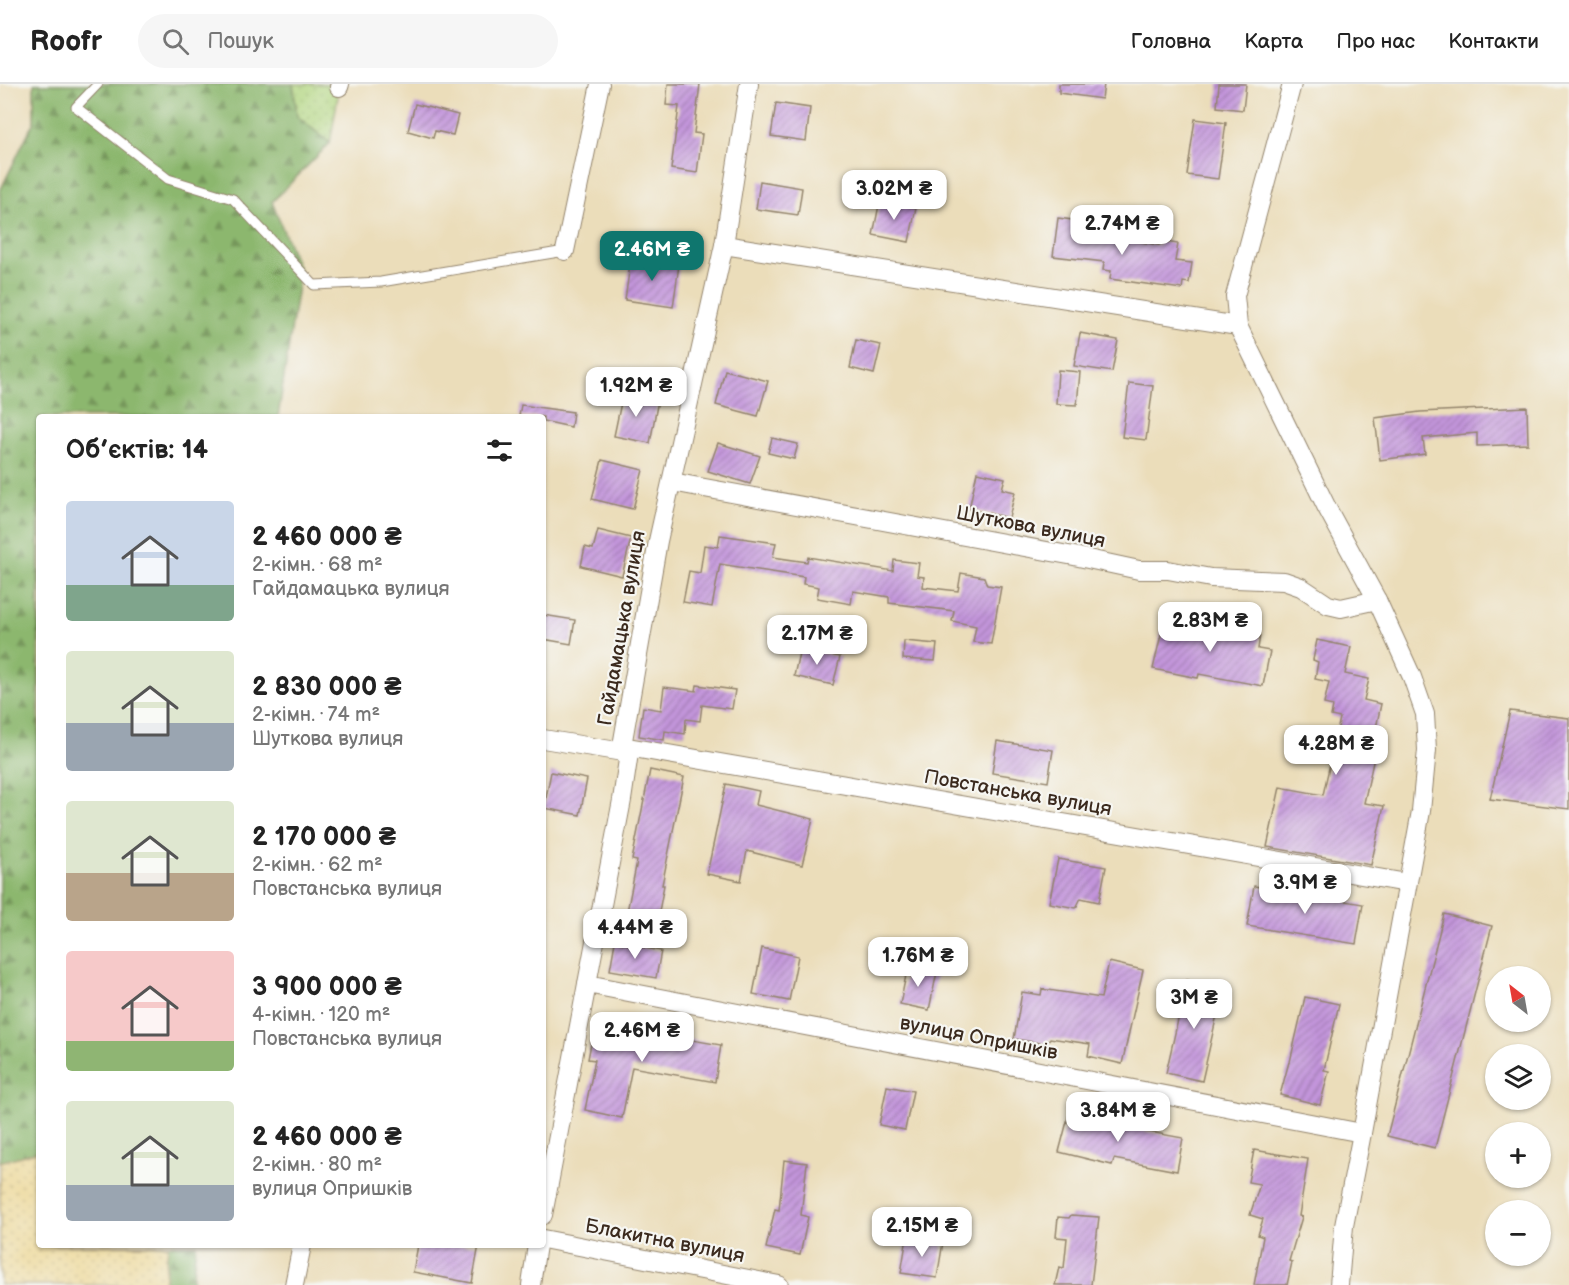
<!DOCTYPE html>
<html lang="uk">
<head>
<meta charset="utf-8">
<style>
	:root { --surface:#fff; --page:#f6f6f6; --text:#222; --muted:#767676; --line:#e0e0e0; --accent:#0f766e }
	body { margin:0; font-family:"Balsamiq Sans",sans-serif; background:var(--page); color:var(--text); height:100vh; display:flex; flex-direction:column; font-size:22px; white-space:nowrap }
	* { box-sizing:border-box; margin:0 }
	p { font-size:20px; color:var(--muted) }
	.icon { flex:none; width:33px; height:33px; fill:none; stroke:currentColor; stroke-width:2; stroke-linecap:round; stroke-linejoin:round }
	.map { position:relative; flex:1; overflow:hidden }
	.side { position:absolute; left:36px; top:330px; width:510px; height:834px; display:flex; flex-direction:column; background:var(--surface); border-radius:6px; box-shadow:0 2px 4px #0004 }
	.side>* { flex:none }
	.needle { width:39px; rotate:329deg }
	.buttons { position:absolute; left:1485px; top:882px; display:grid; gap:12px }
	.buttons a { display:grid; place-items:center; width:66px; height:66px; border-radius:50%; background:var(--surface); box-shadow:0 2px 4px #0004; font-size:30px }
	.price { position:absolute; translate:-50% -51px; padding:0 14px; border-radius:12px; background:#fff; color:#222; font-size:20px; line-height:39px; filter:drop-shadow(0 2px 3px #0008) }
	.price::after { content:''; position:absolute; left:50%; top:36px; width:18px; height:14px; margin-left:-9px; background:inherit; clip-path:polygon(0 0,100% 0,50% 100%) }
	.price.on { background:var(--accent); color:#fff }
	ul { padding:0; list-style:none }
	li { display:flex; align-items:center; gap:18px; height:150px; padding:0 30px }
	li span { display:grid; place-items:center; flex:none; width:168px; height:120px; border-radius:6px; color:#555 }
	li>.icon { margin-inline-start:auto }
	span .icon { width:72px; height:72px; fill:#fffc; stroke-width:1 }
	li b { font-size:26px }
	h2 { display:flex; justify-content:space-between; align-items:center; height:72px; padding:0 30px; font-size:26px }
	header { display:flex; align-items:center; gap:36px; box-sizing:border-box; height:84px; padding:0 30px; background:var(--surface); border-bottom:2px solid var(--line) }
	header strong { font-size:28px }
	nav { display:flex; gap:33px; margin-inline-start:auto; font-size:21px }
	.search { width:420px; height:54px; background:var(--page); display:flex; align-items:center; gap:15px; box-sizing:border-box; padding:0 21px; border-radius:33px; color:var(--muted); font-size:22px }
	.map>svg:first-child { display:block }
	.grass { fill:url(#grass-dots); stroke:#76804e; stroke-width:1.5 }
	.forest { fill:url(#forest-firs); stroke:#647046; stroke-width:1.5 }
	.sand { fill:url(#sand-dots); stroke:#94825e; stroke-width:1.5 }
	.building { fill:url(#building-hatch) }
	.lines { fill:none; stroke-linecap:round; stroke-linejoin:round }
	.service-casing { stroke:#93846c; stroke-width:11 }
	.minor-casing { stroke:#93846c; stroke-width:20 }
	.service { stroke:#fff; stroke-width:9 }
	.minor { stroke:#fff; stroke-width:18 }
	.labels { text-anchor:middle; stroke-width:4.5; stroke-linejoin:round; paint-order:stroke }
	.street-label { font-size:20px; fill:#3b2a1e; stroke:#f6f6f2 }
</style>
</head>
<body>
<header>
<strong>Roofr</strong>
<div class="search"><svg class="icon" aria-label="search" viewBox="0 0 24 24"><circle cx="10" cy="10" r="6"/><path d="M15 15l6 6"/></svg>Пошук</div>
<nav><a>Головна</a><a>Карта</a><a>Про нас</a><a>Контакти</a></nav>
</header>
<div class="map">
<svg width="1569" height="1201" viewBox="0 0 1569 1201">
	<defs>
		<pattern id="grass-dots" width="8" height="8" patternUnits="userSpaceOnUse" patternTransform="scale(1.5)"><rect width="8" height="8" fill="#b1d67f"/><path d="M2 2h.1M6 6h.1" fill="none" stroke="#99b86d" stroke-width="1.8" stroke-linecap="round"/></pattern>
		<pattern id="forest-firs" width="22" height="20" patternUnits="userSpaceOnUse" patternTransform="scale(1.5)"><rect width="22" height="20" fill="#8cb76e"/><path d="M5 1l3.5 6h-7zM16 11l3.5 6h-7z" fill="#74955a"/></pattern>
		<pattern id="sand-dots" width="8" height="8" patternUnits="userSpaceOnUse" patternTransform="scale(1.5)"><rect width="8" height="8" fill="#eeda9e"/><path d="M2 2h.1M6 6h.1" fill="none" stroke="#cdbb88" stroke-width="1.8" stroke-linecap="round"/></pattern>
		<pattern id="building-hatch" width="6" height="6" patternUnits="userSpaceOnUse" patternTransform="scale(1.5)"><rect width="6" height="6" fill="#c395db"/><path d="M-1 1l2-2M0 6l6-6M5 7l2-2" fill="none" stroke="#a07ab1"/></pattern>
	</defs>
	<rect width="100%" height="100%" fill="#f6f6f2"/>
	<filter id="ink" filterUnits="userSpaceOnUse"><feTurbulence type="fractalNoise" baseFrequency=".0167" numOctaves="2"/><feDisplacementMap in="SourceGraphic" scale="12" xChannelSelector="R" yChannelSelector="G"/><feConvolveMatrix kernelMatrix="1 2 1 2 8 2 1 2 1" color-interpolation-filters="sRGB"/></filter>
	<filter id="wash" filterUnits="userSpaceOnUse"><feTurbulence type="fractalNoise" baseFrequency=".008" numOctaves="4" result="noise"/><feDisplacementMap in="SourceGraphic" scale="24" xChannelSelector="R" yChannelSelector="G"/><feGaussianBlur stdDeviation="1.35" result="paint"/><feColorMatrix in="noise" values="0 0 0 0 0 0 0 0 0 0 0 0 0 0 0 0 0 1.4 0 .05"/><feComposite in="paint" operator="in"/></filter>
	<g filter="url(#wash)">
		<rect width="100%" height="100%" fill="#ebddba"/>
		<!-- grass -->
		<polygon class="grass" points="293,0 340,0 330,59 297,32"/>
		<!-- forest -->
		<g class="forest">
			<polygon points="34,0 293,0 297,32 330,59 272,118 300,188 278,333 39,333 39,1067 0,1078 0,107 34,37"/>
			<polygon points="168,1161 196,1161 192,1201 164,1201"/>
		</g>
		<!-- sand -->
		<polygon class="sand" points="39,1067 39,1161 168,1161 164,1201 0,1201 0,1078"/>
		<g id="blocks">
			<!-- building -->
			<g class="building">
				<polygon points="668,0 700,0 694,49 702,50 697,89 671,85 679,22 666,21"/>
				<polygon points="1059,0 1104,0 1102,15 1059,9"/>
				<polygon points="1219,0 1246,0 1243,26 1217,23"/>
				<polygon points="776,19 810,24 806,57 771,52"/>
				<polygon points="415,20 458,31 453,51 435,47 433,54 408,47"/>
				<polygon points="1195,35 1226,39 1218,95 1187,91"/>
				<polygon points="760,97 802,104 798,131 756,125"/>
				<polygon points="880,116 916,124 909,158 873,151"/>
				<polygon points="1058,134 1094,139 1093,150 1159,161 1160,157 1178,160 1175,177 1192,179 1189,199 1183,198 1182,205 1110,195 1111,187 1103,186 1104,178 1053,172"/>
				<polygon points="631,174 679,181 673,223 625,216"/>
				<polygon points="1080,249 1118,256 1112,288 1074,282"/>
				<polygon points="856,256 881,261 874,290 850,284"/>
				<polygon points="725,286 768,297 758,332 716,321"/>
				<polygon points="1058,286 1080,288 1077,321 1056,320"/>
				<polygon points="1129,299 1153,302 1146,356 1122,353"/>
				<polygon points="623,309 658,316 650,359 614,352"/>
				<polygon points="521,321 573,328 571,343 543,337 543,333 519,332"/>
				<polygon points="1527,323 1528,360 1477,362 1477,349 1423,354 1425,370 1380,376 1375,334 1420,328"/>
				<polygon points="772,354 798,360 794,375 768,369"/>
				<polygon points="718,359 760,372 750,400 708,387"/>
				<polygon points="602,376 643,386 633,425 592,415"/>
				<polygon points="977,388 1005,394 1002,405 1015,408 1009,434 969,425"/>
				<polygon points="598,446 631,454 622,492 581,482 585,463 593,465"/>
				<polygon points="720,451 776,459 773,473 807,478 808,473 893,487 894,476 919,479 917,492 924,493 923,503 958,507 961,489 984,493 987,501 1001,503 991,560 973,558 976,542 952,537 954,527 889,519 889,513 853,507 851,520 817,514 819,503 803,500 804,493 720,480 712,523 683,518 689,487 700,489 704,461 718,463"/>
				<polygon points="1166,529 1190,534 1188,543 1232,553 1234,546 1260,551 1258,565 1270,567 1263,602 1199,590 1198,594 1153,585"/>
				<polygon points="543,531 575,536 571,560 543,555"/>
				<polygon points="1317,556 1351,563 1345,590 1369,595 1364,616 1381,620 1373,659 1377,660 1364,719 1384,722 1371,781 1267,763 1280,703 1323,711 1340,634 1331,632 1333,622 1324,620 1329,598 1315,595 1318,578 1313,576"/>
				<polygon points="904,557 937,560 935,577 903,575"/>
				<polygon points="800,564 840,573 833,601 794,592"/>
				<polygon points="697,601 735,606 732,625 702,621 700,637 686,635 685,650 665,647 664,656 639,652 643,623 661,626 664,603 696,607"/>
				<polygon points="1510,627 1569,634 1569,725 1490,715"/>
				<polygon points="997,657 1053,666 1048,698 992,689"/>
				<polygon points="650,686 684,693 662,801 664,801 658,833 627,828 637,777 632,776"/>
				<polygon points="551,688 587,695 580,731 544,724"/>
				<polygon points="726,700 759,707 756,721 813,735 802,781 747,767 741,797 707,790"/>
				<polygon points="1058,775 1106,783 1099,818 1081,814 1076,824 1049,819"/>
				<polygon points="1254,802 1363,820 1356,860 1247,842"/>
				<polygon points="1444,830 1492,842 1435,1064 1387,1052"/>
				<polygon points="615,858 661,867 656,894 610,886"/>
				<polygon points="762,864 798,872 789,917 753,910"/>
				<polygon points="1109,878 1143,886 1122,980 1088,972 1090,960 1050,954 1046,960 1014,955 1022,908 1041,911 1042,905 1101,914"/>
				<polygon points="908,882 937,888 929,926 900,920"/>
				<polygon points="1187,896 1223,904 1202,997 1166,989"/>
				<polygon points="1305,913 1339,920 1324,986 1329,987 1320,1021 1280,1011 1289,978 1290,978"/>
				<polygon points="595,939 721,961 715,998 632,983 622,1034 585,1026 595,976 588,975"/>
				<polygon points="887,1002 913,1007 905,1046 879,1041"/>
				<polygon points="1070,1026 1123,1039 1122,1043 1183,1054 1177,1087 1114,1075 1112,1081 1059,1068"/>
				<polygon points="1254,1066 1308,1075 1299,1132 1302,1133 1289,1177 1292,1178 1287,1201 1254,1201 1263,1153 1258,1151 1263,1135 1250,1131 1260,1100 1248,1098"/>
				<polygon points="784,1076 807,1079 801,1131 808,1133 800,1171 766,1164 775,1125 779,1126"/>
				<polygon points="1071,1131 1099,1133 1091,1201 1055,1201 1059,1183 1064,1184 1067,1154 1056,1153 1058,1133 1069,1134"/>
				<polygon points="907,1153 943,1158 937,1194 901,1189"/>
				<polygon points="418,1161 479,1161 472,1199 413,1188"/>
			</g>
		</g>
	</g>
	<g filter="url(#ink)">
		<use href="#blocks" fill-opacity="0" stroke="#93846c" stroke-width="1.5"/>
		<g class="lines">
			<!-- service casing -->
			<g class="service-casing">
				<polyline id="service" points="98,0 76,23 168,95 233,115 314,201 381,198 565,167"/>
			</g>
			<!-- minor casing -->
			<g class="minor-casing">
				<g id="minor">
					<polyline points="1292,0 1235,212 1238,242 1327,424 1377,516 1412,593 1425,630 1427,666 1421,727 1362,1049 1344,1142 1339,1201"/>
					<polyline points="339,3 340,0"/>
					<polyline points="724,161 1238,242"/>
					<polyline points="565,167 600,0"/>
					<polyline points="672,398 1074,472 1139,486 1168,486 1211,494 1284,497 1301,503 1328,521 1341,524 1377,516"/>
					<polyline points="543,655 629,669"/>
					<polyline points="622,662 1407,799"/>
					<polyline points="587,900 1362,1049"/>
					<polyline points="543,1131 622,716 629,669 622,662 658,457 724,161 749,0"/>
					<polyline points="543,1155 779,1201"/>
					<polyline points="294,1201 302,1161"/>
					<polyline points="531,1201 537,1161"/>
				</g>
			</g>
			<!-- service -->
			<use href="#service" class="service"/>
			<!-- minor -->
			<use href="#minor" class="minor"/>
		</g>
	</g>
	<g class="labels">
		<!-- street labels -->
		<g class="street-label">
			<text transform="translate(1031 442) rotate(11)" y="7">Шуткова вулиця</text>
			<text transform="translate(621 544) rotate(-80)" y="7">Гайдамацька вулиця</text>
			<text transform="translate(1018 708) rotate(10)" y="7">Повстанська вулиця</text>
			<text transform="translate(979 953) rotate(11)" y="7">вулиця Опришків</text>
			<text transform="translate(665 1156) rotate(11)" y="7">Блакитна вулиця</text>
		</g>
	</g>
</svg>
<div class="buttons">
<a><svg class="needle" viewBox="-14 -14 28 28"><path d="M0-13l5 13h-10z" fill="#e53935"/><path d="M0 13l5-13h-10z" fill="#767676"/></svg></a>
<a><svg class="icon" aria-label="layers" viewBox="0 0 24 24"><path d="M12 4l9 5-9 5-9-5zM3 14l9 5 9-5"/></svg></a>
<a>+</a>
<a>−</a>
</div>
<b class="price" style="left:894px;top:137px">3.02M ₴</b>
<b class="price" style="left:1122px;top:172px">2.74M ₴</b>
<b class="price on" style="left:652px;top:198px">2.46M ₴</b>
<b class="price" style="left:636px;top:334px">1.92M ₴</b>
<b class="price" style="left:1210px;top:569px">2.83M ₴</b>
<b class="price" style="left:817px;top:582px">2.17M ₴</b>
<b class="price" style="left:1336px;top:692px">4.28M ₴</b>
<b class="price" style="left:1305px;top:831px">3.9M ₴</b>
<b class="price" style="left:635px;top:876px">4.44M ₴</b>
<b class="price" style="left:918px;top:904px">1.76M ₴</b>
<b class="price" style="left:1194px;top:946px">3M ₴</b>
<b class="price" style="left:642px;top:979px">2.46M ₴</b>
<b class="price" style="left:1118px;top:1059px">3.84M ₴</b>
<b class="price" style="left:922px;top:1174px">2.15M ₴</b>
<section class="side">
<h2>Об’єктів: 14<svg class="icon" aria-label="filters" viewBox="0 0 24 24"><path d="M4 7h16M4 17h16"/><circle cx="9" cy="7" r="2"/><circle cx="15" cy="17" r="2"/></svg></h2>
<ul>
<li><span style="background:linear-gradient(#c9d6e8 70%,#7fa58c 0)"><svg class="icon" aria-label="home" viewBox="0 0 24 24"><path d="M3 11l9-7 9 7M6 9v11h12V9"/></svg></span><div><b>2 460 000 ₴</b><p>2-кімн. · 68 m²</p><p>Гайдамацька вулиця</p></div></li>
<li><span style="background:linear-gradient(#dfe7d0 60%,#9aa5b1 0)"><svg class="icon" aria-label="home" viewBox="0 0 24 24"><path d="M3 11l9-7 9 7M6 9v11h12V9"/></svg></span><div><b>2 830 000 ₴</b><p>2-кімн. · 74 m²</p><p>Шуткова вулиця</p></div></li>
<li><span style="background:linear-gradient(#dfe7d0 60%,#b9a48a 0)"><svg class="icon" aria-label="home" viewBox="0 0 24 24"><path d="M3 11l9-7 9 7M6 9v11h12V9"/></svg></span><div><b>2 170 000 ₴</b><p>2-кімн. · 62 m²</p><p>Повстанська вулиця</p></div></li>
<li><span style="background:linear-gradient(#f6c9c9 75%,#8fb573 0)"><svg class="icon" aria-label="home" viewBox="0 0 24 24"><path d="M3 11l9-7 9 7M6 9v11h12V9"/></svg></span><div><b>3 900 000 ₴</b><p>4-кімн. · 120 m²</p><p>Повстанська вулиця</p></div></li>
<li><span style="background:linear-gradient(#dfe7d0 70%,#9aa5b1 0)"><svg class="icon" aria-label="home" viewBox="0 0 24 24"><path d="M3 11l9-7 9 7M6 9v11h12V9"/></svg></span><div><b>2 460 000 ₴</b><p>2-кімн. · 80 m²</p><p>вулиця Опришків</p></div></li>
</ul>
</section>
</div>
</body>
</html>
